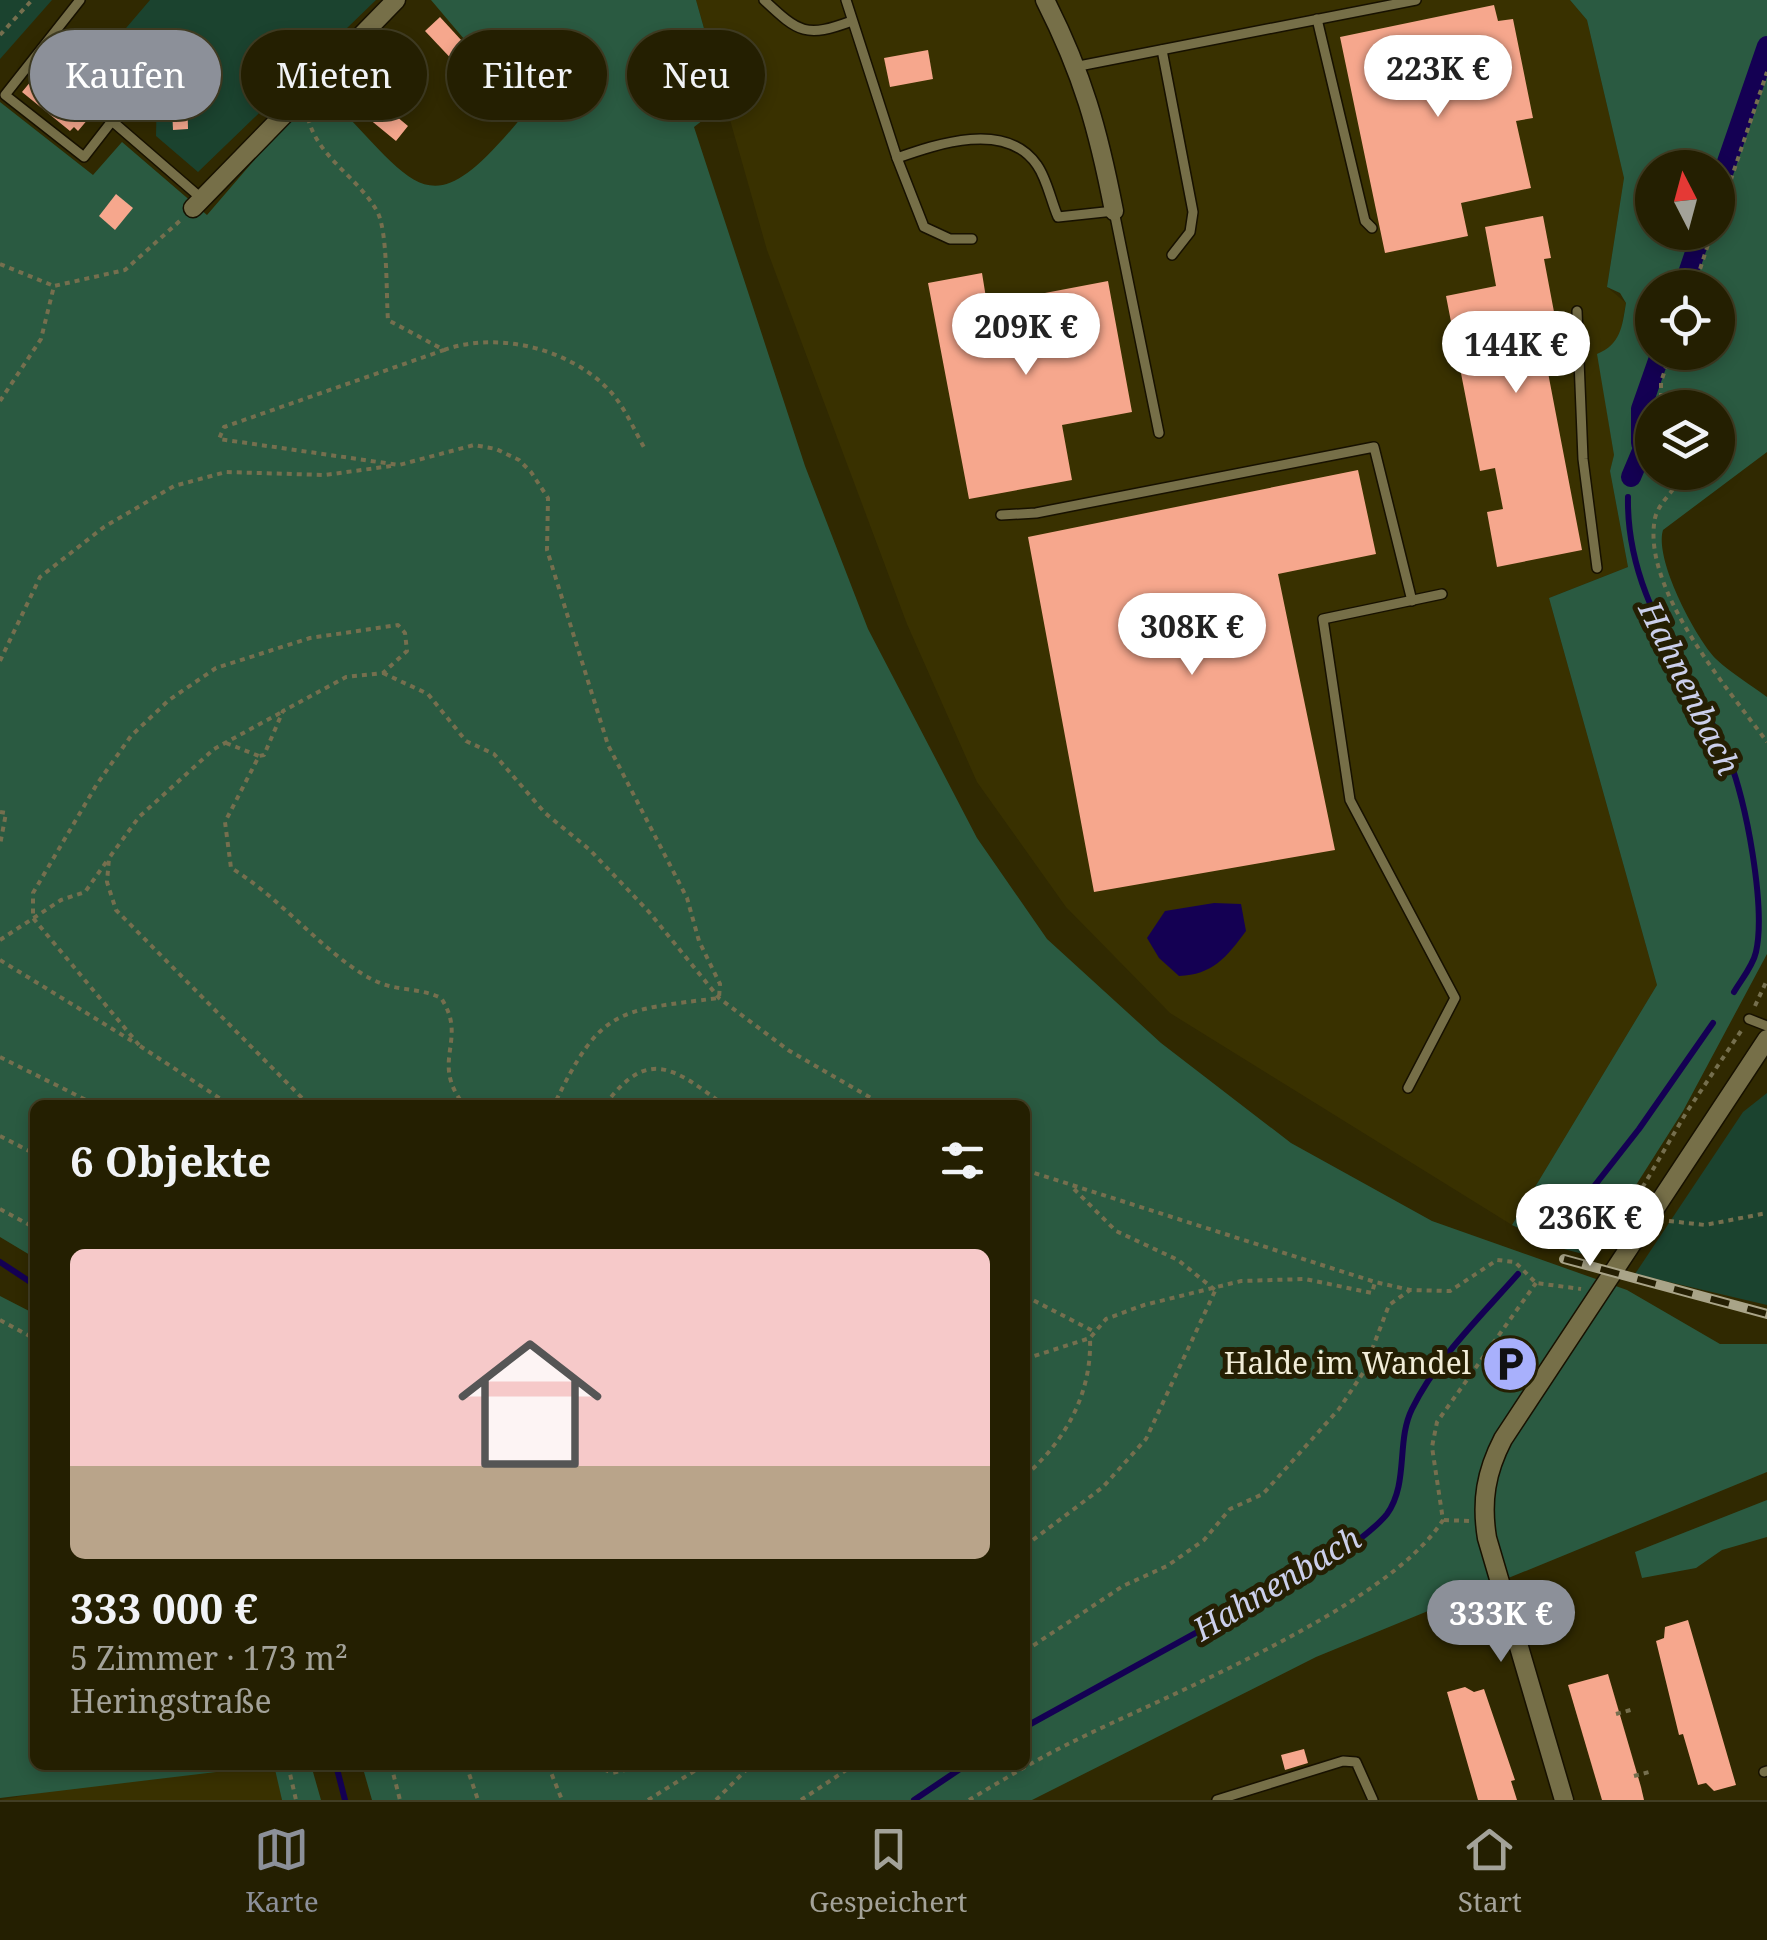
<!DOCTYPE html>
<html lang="de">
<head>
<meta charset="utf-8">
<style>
	:root { --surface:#241f01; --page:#2c270b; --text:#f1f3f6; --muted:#a3a299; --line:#413d23; --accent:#8c9099 }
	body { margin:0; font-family:"Noto Serif",serif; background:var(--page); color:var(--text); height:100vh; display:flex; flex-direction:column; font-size:38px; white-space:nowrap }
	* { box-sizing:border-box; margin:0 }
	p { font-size:32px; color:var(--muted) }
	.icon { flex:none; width:55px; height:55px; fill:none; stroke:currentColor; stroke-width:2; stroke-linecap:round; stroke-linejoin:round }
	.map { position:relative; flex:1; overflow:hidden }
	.details { position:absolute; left:30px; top:1100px; width:1000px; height:670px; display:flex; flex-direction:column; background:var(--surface); border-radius:15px; box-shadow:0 5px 15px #0003,0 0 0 2px var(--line) }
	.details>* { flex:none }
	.top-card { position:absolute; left:30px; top:30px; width:1000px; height:90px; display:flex; gap:20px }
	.needle { width:65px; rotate:354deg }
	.buttons { position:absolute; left:1635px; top:150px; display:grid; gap:20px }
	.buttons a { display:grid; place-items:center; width:100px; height:100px; border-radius:50%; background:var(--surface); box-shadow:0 5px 15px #0003,0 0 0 2px var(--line); font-size:50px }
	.price { position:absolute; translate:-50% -85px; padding:0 22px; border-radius:35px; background:#fff; color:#222; font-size:32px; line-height:65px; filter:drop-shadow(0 2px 5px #0008) }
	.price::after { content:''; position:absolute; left:50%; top:60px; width:30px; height:22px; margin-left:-15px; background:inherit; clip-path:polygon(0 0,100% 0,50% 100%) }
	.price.active { background:var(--accent); color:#fff }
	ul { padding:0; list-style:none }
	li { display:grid; align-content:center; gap:20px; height:530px; padding:0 40px }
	li span { display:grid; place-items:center; height:310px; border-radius:15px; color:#555 }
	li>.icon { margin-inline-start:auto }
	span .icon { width:180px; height:180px; fill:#fffc; stroke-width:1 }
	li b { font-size:42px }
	h2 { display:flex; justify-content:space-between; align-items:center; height:120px; padding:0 40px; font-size:42px }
	.pill { padding:0 35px; border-radius:45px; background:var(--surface); box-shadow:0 5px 15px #0003,0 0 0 2px var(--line); font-size:35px; line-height:90px }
	.pill.active { background:var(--accent); color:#fff }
	.tabs { display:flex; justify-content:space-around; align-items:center; height:140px; border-top:2px solid var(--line); background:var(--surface); font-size:28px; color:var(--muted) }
	.tabs a { display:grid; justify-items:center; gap:5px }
	.tabs .active { color:var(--accent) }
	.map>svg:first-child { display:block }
	.built { fill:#393100 }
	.green { fill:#1b432f }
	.forest { fill:#2a5a41; fill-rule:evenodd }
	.water { fill:#140053 }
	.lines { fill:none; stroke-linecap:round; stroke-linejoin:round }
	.stream { stroke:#140053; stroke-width:6 }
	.canal { stroke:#140053; stroke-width:20 }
	.building { fill:#f6a78d }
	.service-casing { stroke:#171100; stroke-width:12 }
	.minor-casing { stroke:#171100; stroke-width:21 }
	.path { stroke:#756f4e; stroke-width:4; stroke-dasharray:5 5; stroke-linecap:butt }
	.service { stroke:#766f48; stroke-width:9 }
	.minor { stroke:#766f48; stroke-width:18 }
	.rail-casing { stroke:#a9a488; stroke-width:10 }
	.rail { stroke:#251f03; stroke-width:6; stroke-dasharray:19; stroke-linecap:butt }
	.labels { text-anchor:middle; stroke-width:10; stroke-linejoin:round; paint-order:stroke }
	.poi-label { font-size:30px; fill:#f1edd8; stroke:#251f03; text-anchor:end }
	.water-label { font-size:32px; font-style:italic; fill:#cbcfeb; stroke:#251f03 }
</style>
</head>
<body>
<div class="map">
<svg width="1767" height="1800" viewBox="0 0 1767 1800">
	<rect width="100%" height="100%" fill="#302901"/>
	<!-- built -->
	<g class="built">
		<polygon points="696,0 1570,0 1587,20 1624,178 1607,287 1626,303 1620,336 1611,348 1598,355 1614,455 1610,471 1628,567 1549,598 1657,985 1512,1225 1170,1013 1066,907 977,782 907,624 767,250"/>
		<polygon points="275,1765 282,1800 0,1800 76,1786"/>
	</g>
	<!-- green -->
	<g class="green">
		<polygon points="0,0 52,0 0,59"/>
		<polygon points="150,0 376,0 198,172 156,136 157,91 103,55"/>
		<polygon points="1767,1093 1767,1305 1635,1274 1743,1112"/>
	</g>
	<!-- forest -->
	<g class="forest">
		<path d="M431 0H696L725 103 694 127 805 466 868 629 977 838 1047 939 1161 1043 1291 1143 1432 1221 1627 1290 1720 1344H1767V1472L1316 1657 1032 1800H372L362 1765H1025V1105H35V1258L0 1237V102L93 175 122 142 207 215 322 81 330 98C421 191 429 231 526 112Z"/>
		<path d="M1570 0H1767V452L1663 530C1654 559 1695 637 1716 659 1731 673 1751 685 1767 697V954L1683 1111 1591 1256 1560 1248 1512 1225 1657 985 1549 598 1628 567 1610 471 1614 455 1597 354C1621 344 1622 327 1626 303L1620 293 1607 287 1624 178 1587 20ZM1652 168H1718V232H1652ZM1652 288H1718V352H1652ZM1652 408H1718V472H1652Z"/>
		<polygon points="0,1296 35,1314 35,1765 311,1765 321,1800 282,1800 274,1765 0,1798"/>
		<polygon points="1767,1500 1767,1537 1722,1550 1696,1568 1642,1578 1635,1552"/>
	</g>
	<!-- water -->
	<path class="water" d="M1214 903 1241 904 1246 931C1227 957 1212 975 1179 976L1159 958 1147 938 1165 911Z"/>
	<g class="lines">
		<!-- stream -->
		<g class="stream">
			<path d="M1628 497C1626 599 1690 668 1728 757 1746 798 1766 908 1756 952 1753 966 1741 980 1734 992"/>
			<polyline points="1566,1222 1639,1129 1713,1023"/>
			<polyline points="0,1262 35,1285"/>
			<path d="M1025 1727 1346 1550C1359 1539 1377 1527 1387 1514 1409 1483 1396 1441 1412 1409 1436 1359 1482 1315 1518 1274"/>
			<polyline points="336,1765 345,1800"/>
			<polyline points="914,1800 966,1765"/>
		</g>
		<!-- canal -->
		<g class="canal">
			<polyline points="1718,188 1767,46"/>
			<polyline points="1683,288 1702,232"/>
			<polyline points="1641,443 1641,409 1661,352"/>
			<polyline points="1631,477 1642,451"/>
		</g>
	</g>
	<!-- building -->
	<g class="building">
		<polygon points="1494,5 1498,21 1513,19 1533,118 1516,121 1531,188 1461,203 1468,236 1385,253 1340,37"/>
		<polygon points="440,17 473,53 459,67 425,31"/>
		<polygon points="928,50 933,79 890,87 884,58"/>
		<polygon points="55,52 101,89 88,106 84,114 89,118 78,131 74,127 70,131 22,92"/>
		<polygon points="366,76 386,92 378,101 408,126 396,141 346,100"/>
		<polygon points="171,86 187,86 188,129 173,130"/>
		<polygon points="116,194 133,208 115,230 99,216"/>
		<polygon points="1543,216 1551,258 1544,259 1558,333 1541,336 1582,550 1497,567 1487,512 1503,509 1495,468 1480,471 1446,296 1496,286 1485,227"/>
		<polygon points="982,273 987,304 1108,281 1132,412 1062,425 1072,480 969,499 928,283"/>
		<polygon points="1358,470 1376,554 1278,574 1335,850 1094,892 1028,537"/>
		<polygon points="1688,1620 1736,1785 1714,1791 1706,1783 1698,1785 1683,1734 1679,1735 1656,1641 1664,1638 1665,1627"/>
		<polygon points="1608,1674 1641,1787 1644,1800 1602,1800 1568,1685"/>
		<polygon points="1465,1687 1474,1692 1484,1689 1515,1780 1511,1781 1517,1800 1478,1800 1447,1692"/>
		<polygon points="1304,1749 1308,1763 1285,1770 1281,1755"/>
	</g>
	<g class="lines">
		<!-- service casing -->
		<g class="service-casing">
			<g id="service">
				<polyline points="80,0 5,95 84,157 112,121 201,198"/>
				<path d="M764 0C799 33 806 38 852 21"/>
				<path d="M846 0 897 158C937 144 1006 120 1037 165 1047 179 1051 201 1058 217L1114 211 1159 433"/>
				<polyline points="1317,19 1365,221 1372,228"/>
				<polyline points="1162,50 1193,212 1190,232 1172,255"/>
				<polyline points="1079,66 1416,0"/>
				<polyline points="897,158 924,227 950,239 972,239"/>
				<polyline points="1577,311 1583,459 1597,568"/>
				<polyline points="1001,515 1036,513 1374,447 1412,601"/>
				<polyline points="1749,1019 1767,1026"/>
				<polyline points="1408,1088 1455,998 1350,800 1323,619 1442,594"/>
				<polyline points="1764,1772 1767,1771"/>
				<polyline points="1217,1800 1343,1761 1356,1762 1373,1800"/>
			</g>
		</g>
		<!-- minor casing -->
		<g class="minor-casing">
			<g id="minor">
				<path d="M1045 0C1083 75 1098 129 1114 211"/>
				<polyline points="193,208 396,0"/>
				<path d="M1564 1800 1487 1538C1481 1501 1486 1472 1503 1439L1767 1039"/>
			</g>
		</g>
		<!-- path -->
		<g class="path">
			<polyline points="0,35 32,0"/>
			<path d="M308 118C318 158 357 176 377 211 388 231 386 295 388 320L444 350 224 427 219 439 399 465 474 445 496 449 519 460 531 472 548 498 547 550 608 745 687 898 699 941 720 984 719 998C617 1011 601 1007 554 1105"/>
			<polyline points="1718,218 1767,72"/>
			<polyline points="0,264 54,286"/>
			<polyline points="1694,288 1712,232"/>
			<path d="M444 350C497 331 568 348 608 389 624 405 634 430 645 449"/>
			<polyline points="0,401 41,339 54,286 125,270 183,218"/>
			<polyline points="1661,408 1661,382 1671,352"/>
			<path d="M1683 472C1677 490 1659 501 1655 518 1641 589 1727 687 1767 742"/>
			<polyline points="0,661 40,577 104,527 174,486 226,472 325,475 391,466"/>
			<polyline points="383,673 428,694 466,741 494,754 545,813 590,850 649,912 719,998 788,1050 883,1105"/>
			<polyline points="280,713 214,749 139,817 109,858 107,882 116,910 309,1105"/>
			<polyline points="226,743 259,756"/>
			<polyline points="0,812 6,813 0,845"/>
			<polyline points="0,940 61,900 85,892 109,858"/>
			<polyline points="0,960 132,1041"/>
			<polyline points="1755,1006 1767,980"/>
			<path d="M139 1045 33 918V893L97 784 131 736 169 700 216 668 310 638 398 625 405 633 407 651 383 673 346 677 283 711 264 755 259 756 225 822 231 868C282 898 333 964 380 983 400 991 421 988 441 998 469 1040 429 1061 464 1105"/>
			<polyline points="140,1046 230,1105"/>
			<polyline points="0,1057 96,1105"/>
			<path d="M605 1105C648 1046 675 1069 724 1105"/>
			<polyline points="0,1136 35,1154"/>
			<polyline points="1025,1170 1375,1282"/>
			<polyline points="1074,1189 1116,1231 1178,1260 1215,1290"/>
			<polyline points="0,1209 35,1228"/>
			<polyline points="1669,1221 1705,1225 1767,1213"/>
			<polyline points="1607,1248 1686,1113 1743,1028"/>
			<polyline points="1025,1296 1095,1332"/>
			<polyline points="0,1320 35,1339"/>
			<polyline points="1025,1359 1090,1338 1106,1319 1144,1305 1241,1281 1305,1279 1372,1293 1375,1282 1410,1290 1450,1291 1497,1260 1515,1262 1536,1283 1581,1289"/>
			<path d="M1025 1476C1066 1440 1092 1393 1090 1338"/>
			<polyline points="1444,1520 1469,1521"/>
			<polyline points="1025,1546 1103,1487 1146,1439 1215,1291"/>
			<polyline points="1025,1651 1123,1586 1167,1566 1204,1540 1230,1509 1263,1494 1339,1409 1363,1373 1389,1305 1410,1290"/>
			<polyline points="1616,1714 1634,1709"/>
			<polyline points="288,1765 296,1800"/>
			<polyline points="391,1765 400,1800"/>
			<polyline points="466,1765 478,1800"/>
			<polyline points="548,1765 562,1800"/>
			<polyline points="595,1765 612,1773 647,1765"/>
			<polyline points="1634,1776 1653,1771"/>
			<polyline points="648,1800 704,1765"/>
			<polyline points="716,1800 751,1765"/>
			<polyline points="801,1800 854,1765"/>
			<path d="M969 1800C1001 1781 1034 1761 1068 1744 1166 1695 1386 1609 1443 1520L1432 1447 1437 1422 1536 1283"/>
		</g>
		<!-- service -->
		<use href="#service" class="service"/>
		<!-- minor -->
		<use href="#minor" class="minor"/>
		<!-- rail casing -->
		<g class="rail-casing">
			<polyline id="rail" points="1564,1259 1767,1314"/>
		</g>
		<!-- rail -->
		<use href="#rail" class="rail"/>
	</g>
	<!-- icons -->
	<defs>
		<g id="parking-disc" transform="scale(2.875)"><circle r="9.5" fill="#a8b0fc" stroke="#251f03"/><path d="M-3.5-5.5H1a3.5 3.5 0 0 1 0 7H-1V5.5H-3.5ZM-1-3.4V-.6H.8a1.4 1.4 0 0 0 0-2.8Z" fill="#111"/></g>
	</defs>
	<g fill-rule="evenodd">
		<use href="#parking-disc" x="1510" y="1364"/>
	</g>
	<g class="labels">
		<!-- poi labels -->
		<g class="poi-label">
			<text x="1471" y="1374">Halde im Wandel</text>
		</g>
		<!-- water labels -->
		<g class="water-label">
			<text transform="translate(1689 688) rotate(64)" y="11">Hahnenbach</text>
			<text transform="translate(1277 1584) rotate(-31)" y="11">Hahnenbach</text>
		</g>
	</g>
</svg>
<div class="buttons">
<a><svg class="needle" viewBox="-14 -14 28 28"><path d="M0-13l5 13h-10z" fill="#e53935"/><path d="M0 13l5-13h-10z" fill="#a3a299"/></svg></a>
<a><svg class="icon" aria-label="locate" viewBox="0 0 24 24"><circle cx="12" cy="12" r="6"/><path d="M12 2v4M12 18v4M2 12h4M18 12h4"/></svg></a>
<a><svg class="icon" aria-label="layers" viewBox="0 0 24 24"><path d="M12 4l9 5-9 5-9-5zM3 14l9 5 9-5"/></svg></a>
</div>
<b class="price" style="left:1438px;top:120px">223K €</b>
<b class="price" style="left:1026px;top:378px">209K €</b>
<b class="price" style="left:1516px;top:396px">144K €</b>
<b class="price" style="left:1192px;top:678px">308K €</b>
<b class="price" style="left:1590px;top:1269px">236K €</b>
<b class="price active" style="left:1501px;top:1665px">333K €</b>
<div class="top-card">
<a class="pill active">Kaufen</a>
<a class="pill">Mieten</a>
<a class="pill">Filter</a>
<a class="pill">Neu</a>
</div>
<section class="details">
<h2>6 Objekte<svg class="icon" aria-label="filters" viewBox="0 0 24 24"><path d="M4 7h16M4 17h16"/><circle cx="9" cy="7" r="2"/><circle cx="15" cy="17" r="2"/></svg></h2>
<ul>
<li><span style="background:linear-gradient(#f6c9c9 70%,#b9a48a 0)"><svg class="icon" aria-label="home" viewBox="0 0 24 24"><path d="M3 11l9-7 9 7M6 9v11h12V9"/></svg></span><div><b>333 000 €</b><p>5 Zimmer · 173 m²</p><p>Heringstraße</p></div></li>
</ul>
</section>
</div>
<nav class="tabs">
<a class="active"><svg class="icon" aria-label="map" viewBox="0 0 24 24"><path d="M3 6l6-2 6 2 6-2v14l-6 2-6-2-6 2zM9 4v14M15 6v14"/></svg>Karte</a>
<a><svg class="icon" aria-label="saved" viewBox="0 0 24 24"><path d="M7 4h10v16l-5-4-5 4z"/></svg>Gespeichert</a>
<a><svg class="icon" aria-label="home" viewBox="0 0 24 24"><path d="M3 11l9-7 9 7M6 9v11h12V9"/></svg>Start</a>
</nav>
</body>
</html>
